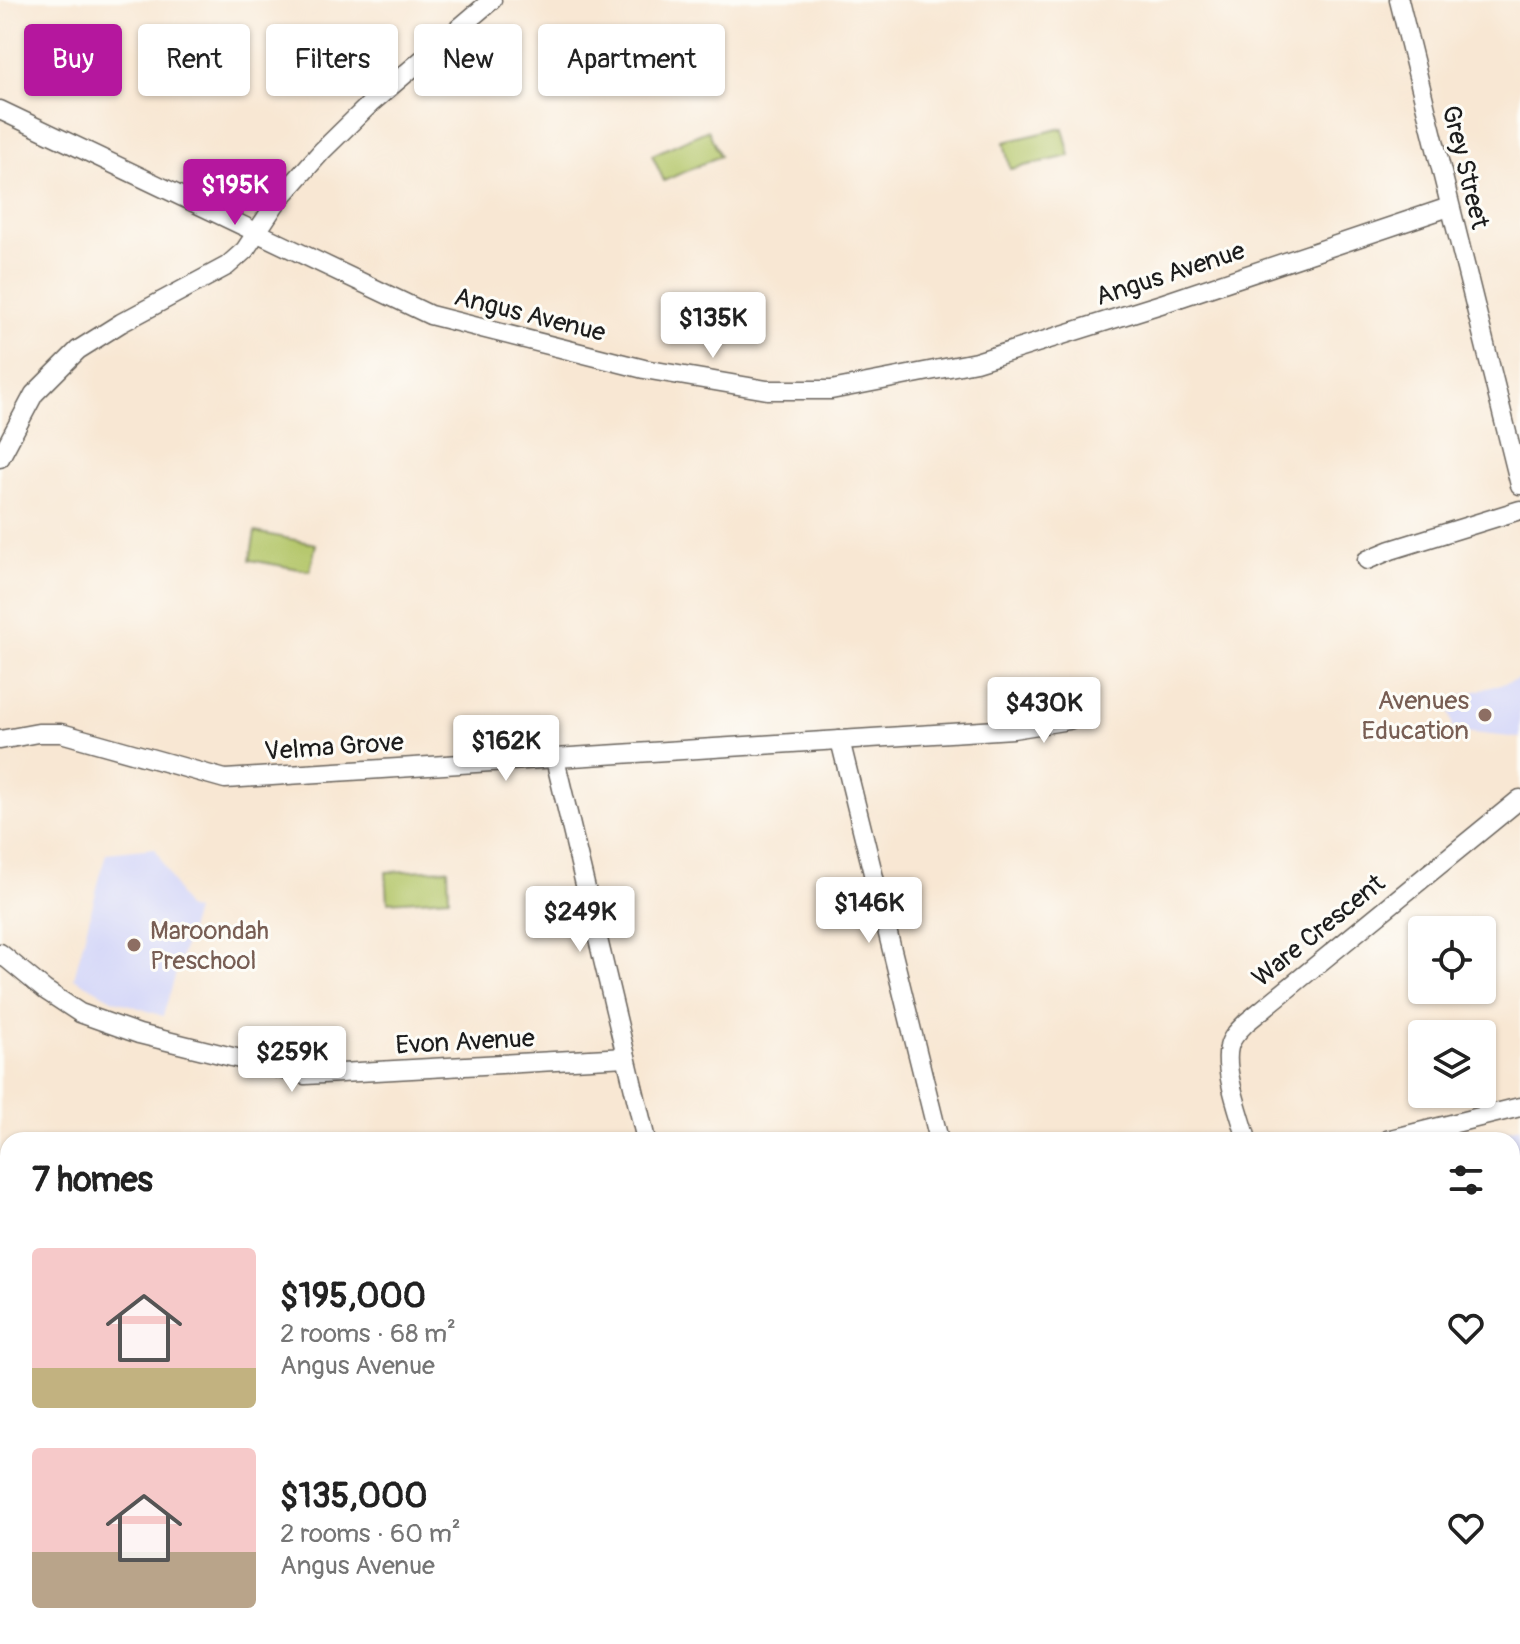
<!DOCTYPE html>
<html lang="en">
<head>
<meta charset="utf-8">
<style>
	:root { --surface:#fff; --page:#f2f2f2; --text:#222; --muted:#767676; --accent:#b5179e }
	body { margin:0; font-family:Pangolin,sans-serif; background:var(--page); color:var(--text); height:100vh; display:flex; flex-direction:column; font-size:30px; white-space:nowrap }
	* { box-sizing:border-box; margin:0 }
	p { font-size:26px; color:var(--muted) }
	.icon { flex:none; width:44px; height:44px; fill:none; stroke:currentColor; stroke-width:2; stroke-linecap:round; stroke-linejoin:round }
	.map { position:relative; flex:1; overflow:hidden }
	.sheet { position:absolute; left:0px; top:1132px; width:1520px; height:512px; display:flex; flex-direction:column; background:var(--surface); border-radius:24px 24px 0 0; box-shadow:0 2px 6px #0004 }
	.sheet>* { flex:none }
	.banner { position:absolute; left:24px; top:24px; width:800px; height:72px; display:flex; gap:16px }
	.buttons { position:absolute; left:1408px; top:916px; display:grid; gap:16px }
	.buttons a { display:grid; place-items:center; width:88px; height:88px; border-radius:8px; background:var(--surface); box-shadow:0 2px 6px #0004; font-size:40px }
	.price { position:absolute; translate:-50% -68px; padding:0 18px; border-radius:8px; background:#fff; color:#222; font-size:26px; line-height:52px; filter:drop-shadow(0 2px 4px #0008) }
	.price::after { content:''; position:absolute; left:50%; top:48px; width:24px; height:18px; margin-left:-12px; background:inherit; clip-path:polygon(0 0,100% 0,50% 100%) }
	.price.on { background:var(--accent); color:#fff }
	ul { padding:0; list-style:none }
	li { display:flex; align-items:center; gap:24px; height:200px; padding:0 32px }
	li span { display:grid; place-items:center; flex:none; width:224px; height:160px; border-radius:8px; color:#555 }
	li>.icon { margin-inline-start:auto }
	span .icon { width:96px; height:96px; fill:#fffc; stroke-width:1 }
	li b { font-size:34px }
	h2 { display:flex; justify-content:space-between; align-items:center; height:96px; padding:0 32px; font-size:34px }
	.chip { padding:0 28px; border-radius:8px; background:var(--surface); box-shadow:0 2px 6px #0004; font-size:28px; line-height:72px }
	.chip.on { background:var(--accent); color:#fff }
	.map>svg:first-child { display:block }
	.built { fill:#d6d8f8 }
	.green { fill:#b4c669; stroke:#687142; stroke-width:2 }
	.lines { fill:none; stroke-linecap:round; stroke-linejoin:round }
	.street-casing { stroke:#69635c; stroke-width:21 }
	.secondary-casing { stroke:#69635c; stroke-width:27 }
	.primary-casing { stroke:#69635c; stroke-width:31 }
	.street { stroke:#fff; stroke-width:18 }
	.secondary { stroke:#fbe7c3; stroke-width:24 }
	.primary { stroke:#f4c26a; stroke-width:28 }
	.education-dot { fill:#8d6e63; stroke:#fdfcf7; stroke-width:3 }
	.labels { text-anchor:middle; stroke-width:6; stroke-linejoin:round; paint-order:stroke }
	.street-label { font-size:26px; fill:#1c1c1c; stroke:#fdfcf7 }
	.education-label { font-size:26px; fill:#785e54; stroke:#fdfcf7; text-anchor:end }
</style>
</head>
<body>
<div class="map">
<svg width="1520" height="1644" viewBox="0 0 1520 1644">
	<rect width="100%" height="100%" fill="#fdfcf7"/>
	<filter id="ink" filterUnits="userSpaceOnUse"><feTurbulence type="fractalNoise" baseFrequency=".0125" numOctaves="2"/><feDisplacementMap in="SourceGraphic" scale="16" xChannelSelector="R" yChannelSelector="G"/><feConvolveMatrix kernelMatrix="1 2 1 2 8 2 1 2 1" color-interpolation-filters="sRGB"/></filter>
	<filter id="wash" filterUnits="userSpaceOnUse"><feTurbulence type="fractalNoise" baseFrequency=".006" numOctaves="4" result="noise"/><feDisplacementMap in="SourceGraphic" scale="32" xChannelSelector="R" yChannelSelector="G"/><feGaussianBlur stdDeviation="1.8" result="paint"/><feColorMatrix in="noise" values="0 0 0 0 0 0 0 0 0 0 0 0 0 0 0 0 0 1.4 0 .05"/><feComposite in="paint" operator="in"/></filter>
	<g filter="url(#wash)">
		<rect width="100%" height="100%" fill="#f8e7d3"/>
		<!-- built -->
		<g class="built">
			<polygon points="1520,679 1520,738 1454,731 1447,699"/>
			<polygon points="155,848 186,908 195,911 163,1016 112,999 74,978 106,853"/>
			<polygon points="1520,1127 1520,1605 1512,1603 1512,1140 1469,1140"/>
		</g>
		<!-- green -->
		<g class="green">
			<polygon points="1063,128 1070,156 1010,169 1004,142"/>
			<polygon points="708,130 720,156 664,181 652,155"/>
			<polygon points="255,532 316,544 310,571 250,560"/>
			<polygon points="448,869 449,898 388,902 386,872"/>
			<polygon points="1014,1636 1095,1636 1130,1644 1009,1644"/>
		</g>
	</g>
	<g filter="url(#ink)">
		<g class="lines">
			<!-- street casing -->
			<g class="street-casing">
				<g id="street">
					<polyline points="1399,0 1520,485"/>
					<polyline points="0,110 430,315 644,369 767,390 831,390 976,362 1161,304 1449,207"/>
					<polyline points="0,458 34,394 78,350 121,323 227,266 245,250 276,203 322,151 370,104 492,0"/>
					<polyline points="1367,560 1391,550 1520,510"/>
					<polyline points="0,740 38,733 61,733 225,779 1013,729 1069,720"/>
					<polyline points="840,740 939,1140"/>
					<polyline points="555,759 646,1140"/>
					<polyline points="0,953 45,990 80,1013 139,1034 305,1075 626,1057"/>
					<path d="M1247 1140C1241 1116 1223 1072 1229 1047 1231 1037 1240 1029 1247 1022L1520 799"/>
					<polyline points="1387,1140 1520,1107"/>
					<polyline points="0,1268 8,1270"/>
					<polyline points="0,1391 8,1393"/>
					<polyline points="118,1636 121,1644"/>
				</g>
			</g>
			<!-- secondary casing -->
			<g class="secondary-casing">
				<g id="secondary">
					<polyline points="975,1644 979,1636"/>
					<polyline points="994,1644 1000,1636"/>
				</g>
			</g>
			<!-- primary casing -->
			<g class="primary-casing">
				<g id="primary">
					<polyline points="0,1300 8,1302"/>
					<polyline points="0,1353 8,1355"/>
					<polyline points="1512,1632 1520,1634"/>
					<polyline points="1218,1636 1252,1644"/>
					<polyline points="1332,1636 1337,1644"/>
				</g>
			</g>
			<!-- street -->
			<use href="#street" class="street"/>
			<!-- secondary -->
			<use href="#secondary" class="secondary"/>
			<!-- primary -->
			<use href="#primary" class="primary"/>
		</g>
	</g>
	<!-- markers -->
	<g class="education-dot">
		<circle cx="1485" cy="715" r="8"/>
		<circle cx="134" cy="945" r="8"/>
	</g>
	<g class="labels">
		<!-- street labels -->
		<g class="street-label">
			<text transform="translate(1466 167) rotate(76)" y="9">Grey Street</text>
			<text transform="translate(1170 273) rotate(-18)" y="9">Angus Avenue</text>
			<text transform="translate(530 314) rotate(14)" y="9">Angus Avenue</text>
			<text transform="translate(334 746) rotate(-4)" y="9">Velma Grove</text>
			<text transform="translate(1318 930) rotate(-39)" y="9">Ware Crescent</text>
			<text transform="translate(465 1041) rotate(-3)" y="9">Evon Avenue</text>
		</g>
		<!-- education labels -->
		<g class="education-label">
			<text x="1469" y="709">Avenues<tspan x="1469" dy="30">Education</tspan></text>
			<text x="150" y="939" text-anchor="start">Maroondah<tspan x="150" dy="30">Preschool</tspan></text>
		</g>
	</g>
</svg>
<div class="buttons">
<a><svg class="icon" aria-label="locate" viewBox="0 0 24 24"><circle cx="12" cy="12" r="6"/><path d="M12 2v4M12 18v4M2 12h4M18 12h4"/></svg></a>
<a><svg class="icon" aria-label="layers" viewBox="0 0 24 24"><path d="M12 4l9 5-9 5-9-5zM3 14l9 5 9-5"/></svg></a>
</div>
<b class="price on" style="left:235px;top:227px">$195K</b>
<b class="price" style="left:713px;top:360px">$135K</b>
<b class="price" style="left:1044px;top:745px">$430K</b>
<b class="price" style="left:506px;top:783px">$162K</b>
<b class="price" style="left:869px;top:945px">$146K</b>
<b class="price" style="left:580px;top:954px">$249K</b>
<b class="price" style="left:292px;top:1094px">$259K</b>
<div class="banner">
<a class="chip on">Buy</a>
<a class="chip">Rent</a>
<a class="chip">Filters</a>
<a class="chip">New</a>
<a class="chip">Apartment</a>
</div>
<section class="sheet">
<h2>7 homes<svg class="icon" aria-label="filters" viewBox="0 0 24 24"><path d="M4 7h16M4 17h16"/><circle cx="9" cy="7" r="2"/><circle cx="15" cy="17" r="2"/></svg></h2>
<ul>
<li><span style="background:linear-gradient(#f6c9c9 75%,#c2b280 0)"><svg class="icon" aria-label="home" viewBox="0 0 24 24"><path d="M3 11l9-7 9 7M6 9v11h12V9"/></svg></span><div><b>$195,000</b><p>2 rooms · 68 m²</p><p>Angus Avenue</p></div><svg class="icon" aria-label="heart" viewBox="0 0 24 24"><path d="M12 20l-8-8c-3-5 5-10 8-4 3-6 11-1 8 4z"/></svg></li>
<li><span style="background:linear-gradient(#f6c9c9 65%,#b9a48a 0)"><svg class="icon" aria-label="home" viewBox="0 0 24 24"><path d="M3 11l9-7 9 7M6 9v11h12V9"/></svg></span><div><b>$135,000</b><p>2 rooms · 60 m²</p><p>Angus Avenue</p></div><svg class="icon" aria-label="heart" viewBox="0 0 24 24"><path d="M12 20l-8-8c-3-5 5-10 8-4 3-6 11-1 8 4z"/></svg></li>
</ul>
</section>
</div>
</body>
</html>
